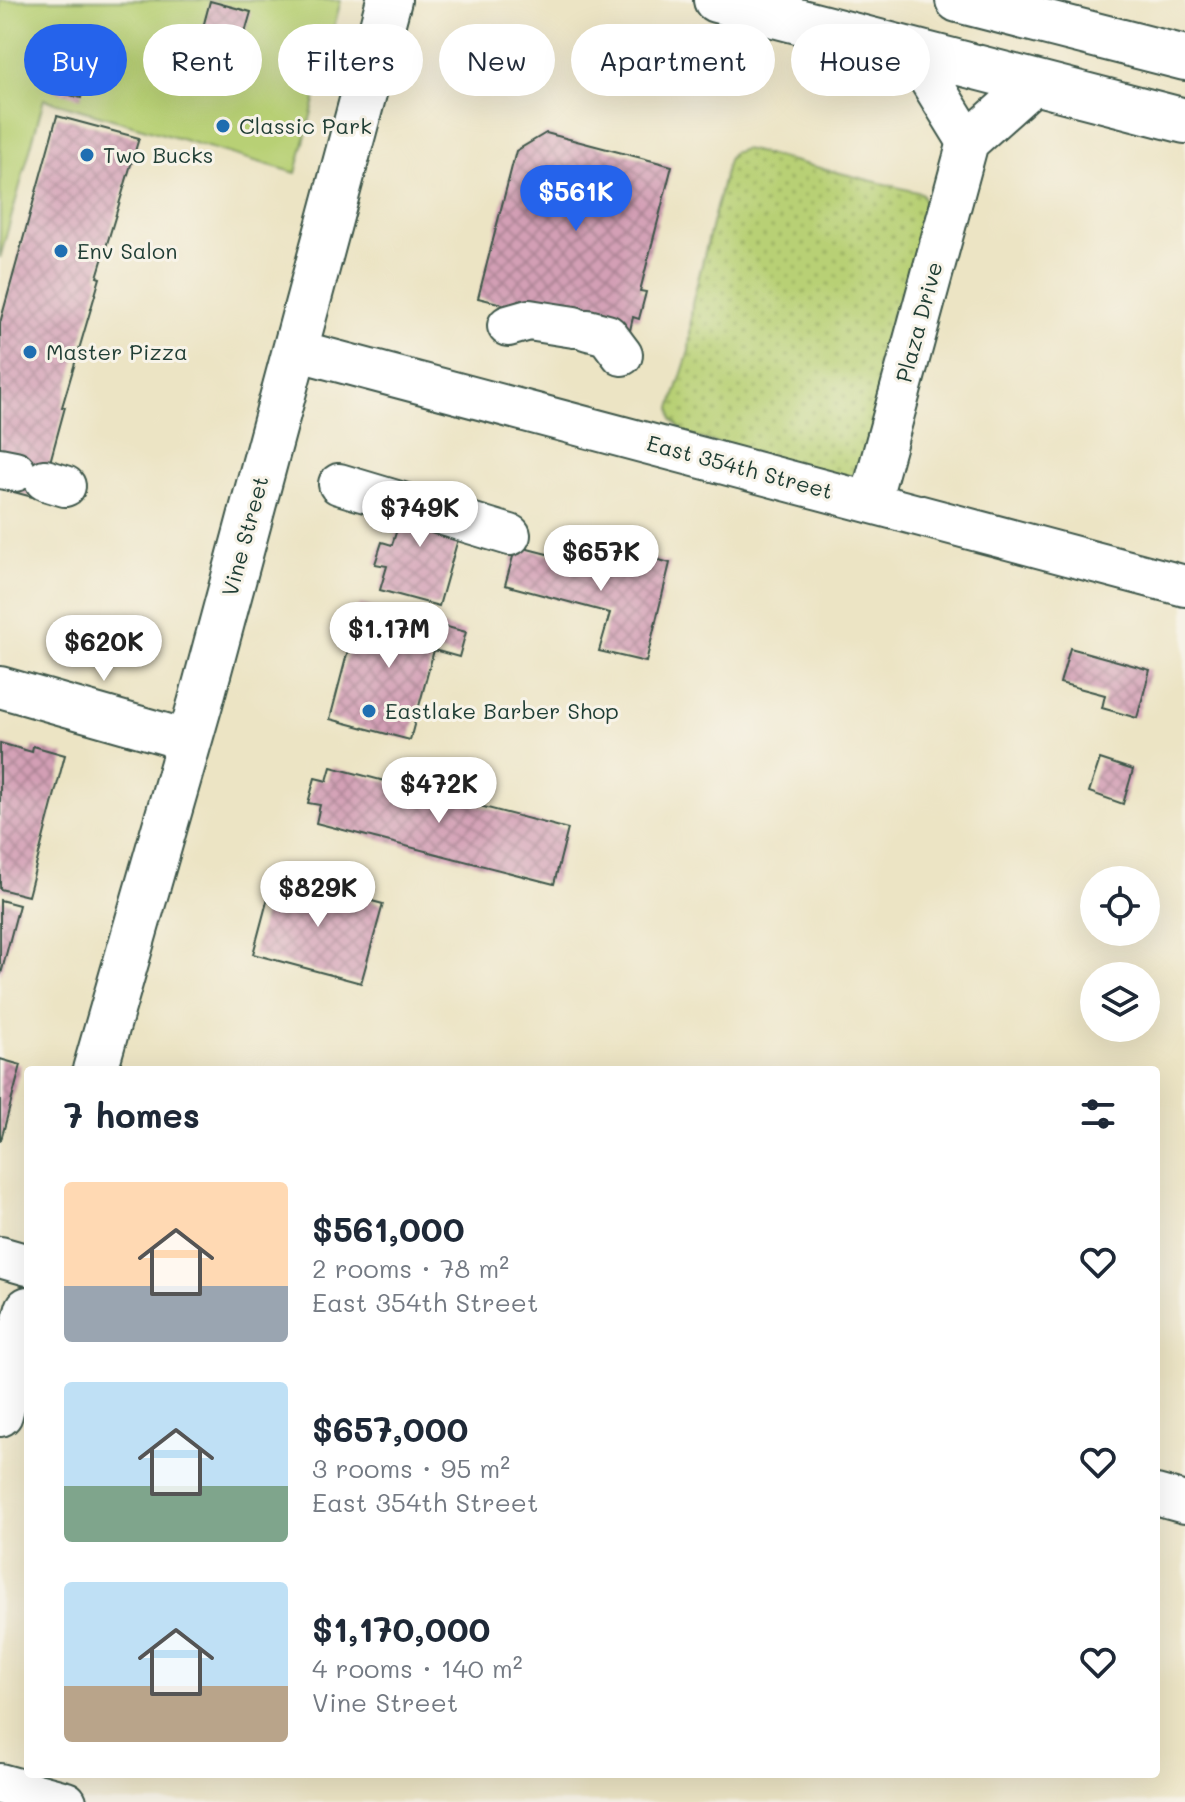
<!DOCTYPE html>
<html lang="en">
<head>
<meta charset="utf-8">
<style>
	:root { --surface:#fff; --page:#f6f6f7; --text:#1f2937; --muted:#747a83; --accent:#2563eb }
	body { margin:0; font-family:Mali,sans-serif; background:var(--page); color:var(--text); height:100vh; display:flex; flex-direction:column; font-size:30px; white-space:nowrap }
	* { box-sizing:border-box; margin:0 }
	p { font-size:26px; color:var(--muted) }
	.icon { flex:none; width:44px; height:44px; fill:none; stroke:currentColor; stroke-width:2; stroke-linecap:round; stroke-linejoin:round }
	.map { position:relative; flex:1; overflow:hidden }
	.drawer { position:absolute; left:24px; top:1066px; width:1136px; height:712px; display:flex; flex-direction:column; background:var(--surface); border-radius:8px; box-shadow:0 8px 32px #0002 }
	.drawer>* { flex:none }
	.top-card { position:absolute; left:24px; top:24px; width:1138px; height:72px; display:flex; gap:16px }
	.buttons { position:absolute; left:1080px; top:866px; display:grid; gap:16px }
	.buttons a { display:grid; place-items:center; width:80px; height:80px; border-radius:50%; background:var(--surface); box-shadow:0 8px 32px #0002; font-size:40px }
	.price { position:absolute; translate:-50% -68px; padding:0 18px; border-radius:28px; background:#fff; color:#222; font-size:26px; line-height:52px; filter:drop-shadow(0 2px 4px #0008) }
	.price::after { content:''; position:absolute; left:50%; top:48px; width:24px; height:18px; margin-left:-12px; background:inherit; clip-path:polygon(0 0,100% 0,50% 100%) }
	.price.selected { background:var(--accent); color:#fff }
	ul { padding:0; list-style:none }
	li { display:flex; align-items:center; gap:24px; height:200px; padding:0 40px }
	li span { display:grid; place-items:center; flex:none; width:224px; height:160px; border-radius:8px; color:#555 }
	li>.icon { margin-inline-start:auto }
	span .icon { width:96px; height:96px; fill:#fffc; stroke-width:1 }
	li b { font-size:34px }
	h2 { display:flex; justify-content:space-between; align-items:center; height:96px; padding:0 40px; font-size:34px }
	.chip { padding:0 28px; border-radius:36px; background:var(--surface); box-shadow:0 8px 32px #0002; font-size:28px; line-height:72px }
	.chip.selected { background:var(--accent); color:#fff }
	.map>svg:first-child { display:block }
	.grass { fill:url(#grass-dots); stroke:#6c8654; stroke-width:2 }
	.pitch { fill:#b8d075; stroke:#6c8654; stroke-width:2 }
	.building { fill:url(#building-cross-hatch) }
	.lines { fill:none; stroke-linecap:round; stroke-linejoin:round }
	.minor-casing { stroke:#3e564a; stroke-width:44 }
	.major-casing { stroke:#3e564a; stroke-width:48 }
	.minor { stroke:#fff; stroke-width:40 }
	.major { stroke:#fff; stroke-width:44 }
	.poi-dot { fill:#1f6fb2; stroke:#f7f3e8; stroke-width:3 }
	.labels { text-anchor:middle; stroke-width:6; stroke-linejoin:round; paint-order:stroke }
	.poi-label { font-size:22px; fill:#1f3d34; stroke:#f7f3e8; text-anchor:start }
	.street-label { font-size:22px; fill:#1f3d34; stroke:#f7f3e8 }
</style>
</head>
<body>
<div class="map">
<svg width="1185" height="1802" viewBox="0 0 1185 1802">
	<defs>
		<pattern id="grass-dots" width="8" height="8" patternUnits="userSpaceOnUse" patternTransform="scale(2)"><rect width="8" height="8" fill="#b8d075"/><path d="M2 2h.1M6 6h.1" fill="none" stroke="#95aa61" stroke-width="1.8" stroke-linecap="round"/></pattern>
		<pattern id="building-cross-hatch" width="8" height="8" patternUnits="userSpaceOnUse" patternTransform="scale(2)"><rect width="8" height="8" fill="#d39fb5"/><path d="M0 0l8 8M0 8l8-8" fill="none" stroke="#ab8394"/></pattern>
	</defs>
	<rect width="100%" height="100%" fill="#f7f3e8"/>
	<filter id="ink" filterUnits="userSpaceOnUse"><feTurbulence type="fractalNoise" baseFrequency=".0125" numOctaves="2"/><feDisplacementMap in="SourceGraphic" scale="16" xChannelSelector="R" yChannelSelector="G"/><feConvolveMatrix kernelMatrix="1 2 1 2 8 2 1 2 1" color-interpolation-filters="sRGB"/></filter>
	<filter id="wash" filterUnits="userSpaceOnUse"><feTurbulence type="fractalNoise" baseFrequency=".006" numOctaves="4" result="noise"/><feDisplacementMap in="SourceGraphic" scale="32" xChannelSelector="R" yChannelSelector="G"/><feGaussianBlur stdDeviation="1.8" result="paint"/><feColorMatrix in="noise" values="0 0 0 0 0 0 0 0 0 0 0 0 0 0 0 0 0 1.4 0 .05"/><feComposite in="paint" operator="in"/></filter>
	<g filter="url(#wash)">
		<rect width="100%" height="100%" fill="#ece4c4"/>
		<!-- grass -->
		<polygon class="grass" points="744,149 921,193 931,212 862,470 849,477 686,435 672,419 671,408 689,351 692,304 728,160 732,153"/>
		<!-- pitch -->
		<polygon class="pitch" points="0,0 341,0 296,173 44,99 0,258"/>
		<g id="blocks">
			<!-- building -->
			<g class="building">
				<polygon points="210,1 251,12 238,57 198,46"/>
				<polygon points="66,35 95,42 81,98 51,90"/>
				<polygon points="57,116 139,138 97,277 100,278 62,407 65,407 40,499 10,491 19,458 0,452 0,323"/>
				<polygon points="546,133 672,166 640,291 646,292 639,319 633,317 629,335 478,298 516,151"/>
				<polygon points="411,486 442,495 458,539 439,606 380,590 387,566 375,564 382,542 392,545"/>
				<polygon points="516,546 617,572 622,550 670,563 646,662 599,651 610,613 505,585"/>
				<polygon points="360,604 466,632 459,657 434,650 410,740 330,719"/>
				<polygon points="1070,648 1150,670 1137,718 1102,708 1105,695 1060,683"/>
				<polygon points="0,743 32,752 33,746 65,755 28,896 0,889"/>
				<polygon points="1100,759 1133,770 1123,804 1089,792"/>
				<polygon points="331,767 568,829 554,884 316,823 320,805 308,803 315,778 327,781"/>
				<polygon points="274,875 383,904 361,983 253,954"/>
				<polygon points="0,900 19,905 1,974 0,974"/>
				<polygon points="0,1059 21,1065 1,1140 0,1140"/>
			</g>
		</g>
	</g>
	<g filter="url(#ink)">
		<use href="#blocks" fill-opacity="0" stroke="#3e564a" stroke-width="2"/>
		<g class="lines">
			<!-- minor casing -->
			<g class="minor-casing">
				<g id="minor">
					<polyline points="912,51 968,142"/>
					<polyline points="508,326 529,320 574,327"/>
					<polyline points="588,330 607,335 622,355"/>
					<polyline points="295,350 1185,586"/>
					<polyline points="0,468 15,471"/>
					<polyline points="45,480 65,486"/>
					<polyline points="339,484 406,504"/>
					<polyline points="870,502 968,142 1034,83"/>
					<polyline points="437,513 510,535"/>
					<polyline points="0,687 190,741"/>
					<polyline points="0,1257 28,1265"/>
					<polyline points="1156,1495 1185,1503"/>
					<polyline points="0,1784 66,1802"/>
				</g>
			</g>
			<!-- major casing -->
			<g class="major-casing">
				<g id="major">
					<polyline points="716,0 1185,121"/>
					<polyline points="958,0 1185,58"/>
					<polyline points="95,1070 200,704 389,0"/>
					<polyline points="0,1414 28,1309"/>
				</g>
			</g>
			<!-- minor -->
			<use href="#minor" class="minor"/>
			<!-- major -->
			<use href="#major" class="major"/>
		</g>
	</g>
	<!-- markers -->
	<g class="poi-dot">
		<circle cx="223" cy="126" r="8"/>
		<circle cx="87" cy="155" r="8"/>
		<circle cx="61" cy="251" r="8"/>
		<circle cx="30" cy="352" r="8"/>
		<circle cx="369" cy="711" r="8"/>
	</g>
	<g class="labels">
		<!-- poi labels -->
		<g class="poi-label">
			<text x="239" y="134">Classic Park</text>
			<text x="103" y="163">Two Bucks</text>
			<text x="77" y="259">Env Salon</text>
			<text x="46" y="360">Master Pizza</text>
			<text x="385" y="719">Eastlake Barber Shop</text>
		</g>
		<!-- street labels -->
		<g class="street-label">
			<text transform="translate(919 322) rotate(-75)" y="8">Plaza Drive</text>
			<text transform="translate(740 467) rotate(15)" y="8">East 354th Street</text>
			<text transform="translate(245 536) rotate(-75)" y="8">Vine Street</text>
		</g>
	</g>
</svg>
<div class="buttons">
<a><svg class="icon" aria-label="locate" viewBox="0 0 24 24"><circle cx="12" cy="12" r="6"/><path d="M12 2v4M12 18v4M2 12h4M18 12h4"/></svg></a>
<a><svg class="icon" aria-label="layers" viewBox="0 0 24 24"><path d="M12 4l9 5-9 5-9-5zM3 14l9 5 9-5"/></svg></a>
</div>
<b class="price selected" style="left:576px;top:233px">$561K</b>
<b class="price" style="left:420px;top:549px">$749K</b>
<b class="price" style="left:601px;top:593px">$657K</b>
<b class="price" style="left:389px;top:670px">$1.17M</b>
<b class="price" style="left:104px;top:683px">$620K</b>
<b class="price" style="left:439px;top:825px">$472K</b>
<b class="price" style="left:318px;top:929px">$829K</b>
<div class="top-card">
<a class="chip selected">Buy</a>
<a class="chip">Rent</a>
<a class="chip">Filters</a>
<a class="chip">New</a>
<a class="chip">Apartment</a>
<a class="chip">House</a>
</div>
<section class="drawer">
<h2>7 homes<svg class="icon" aria-label="filters" viewBox="0 0 24 24"><path d="M4 7h16M4 17h16"/><circle cx="9" cy="7" r="2"/><circle cx="15" cy="17" r="2"/></svg></h2>
<ul>
<li><span style="background:linear-gradient(#ffd9b3 65%,#9aa5b1 0)"><svg class="icon" aria-label="home" viewBox="0 0 24 24"><path d="M3 11l9-7 9 7M6 9v11h12V9"/></svg></span><div><b>$561,000</b><p>2 rooms · 78 m²</p><p>East 354th Street</p></div><svg class="icon" aria-label="heart" viewBox="0 0 24 24"><path d="M12 20l-8-8c-3-5 5-10 8-4 3-6 11-1 8 4z"/></svg></li>
<li><span style="background:linear-gradient(#bfe0f5 65%,#7fa58c 0)"><svg class="icon" aria-label="home" viewBox="0 0 24 24"><path d="M3 11l9-7 9 7M6 9v11h12V9"/></svg></span><div><b>$657,000</b><p>3 rooms · 95 m²</p><p>East 354th Street</p></div><svg class="icon" aria-label="heart" viewBox="0 0 24 24"><path d="M12 20l-8-8c-3-5 5-10 8-4 3-6 11-1 8 4z"/></svg></li>
<li><span style="background:linear-gradient(#bfe0f5 65%,#b9a48a 0)"><svg class="icon" aria-label="home" viewBox="0 0 24 24"><path d="M3 11l9-7 9 7M6 9v11h12V9"/></svg></span><div><b>$1,170,000</b><p>4 rooms · 140 m²</p><p>Vine Street</p></div><svg class="icon" aria-label="heart" viewBox="0 0 24 24"><path d="M12 20l-8-8c-3-5 5-10 8-4 3-6 11-1 8 4z"/></svg></li>
</ul>
</section>
</div>
</body>
</html>
